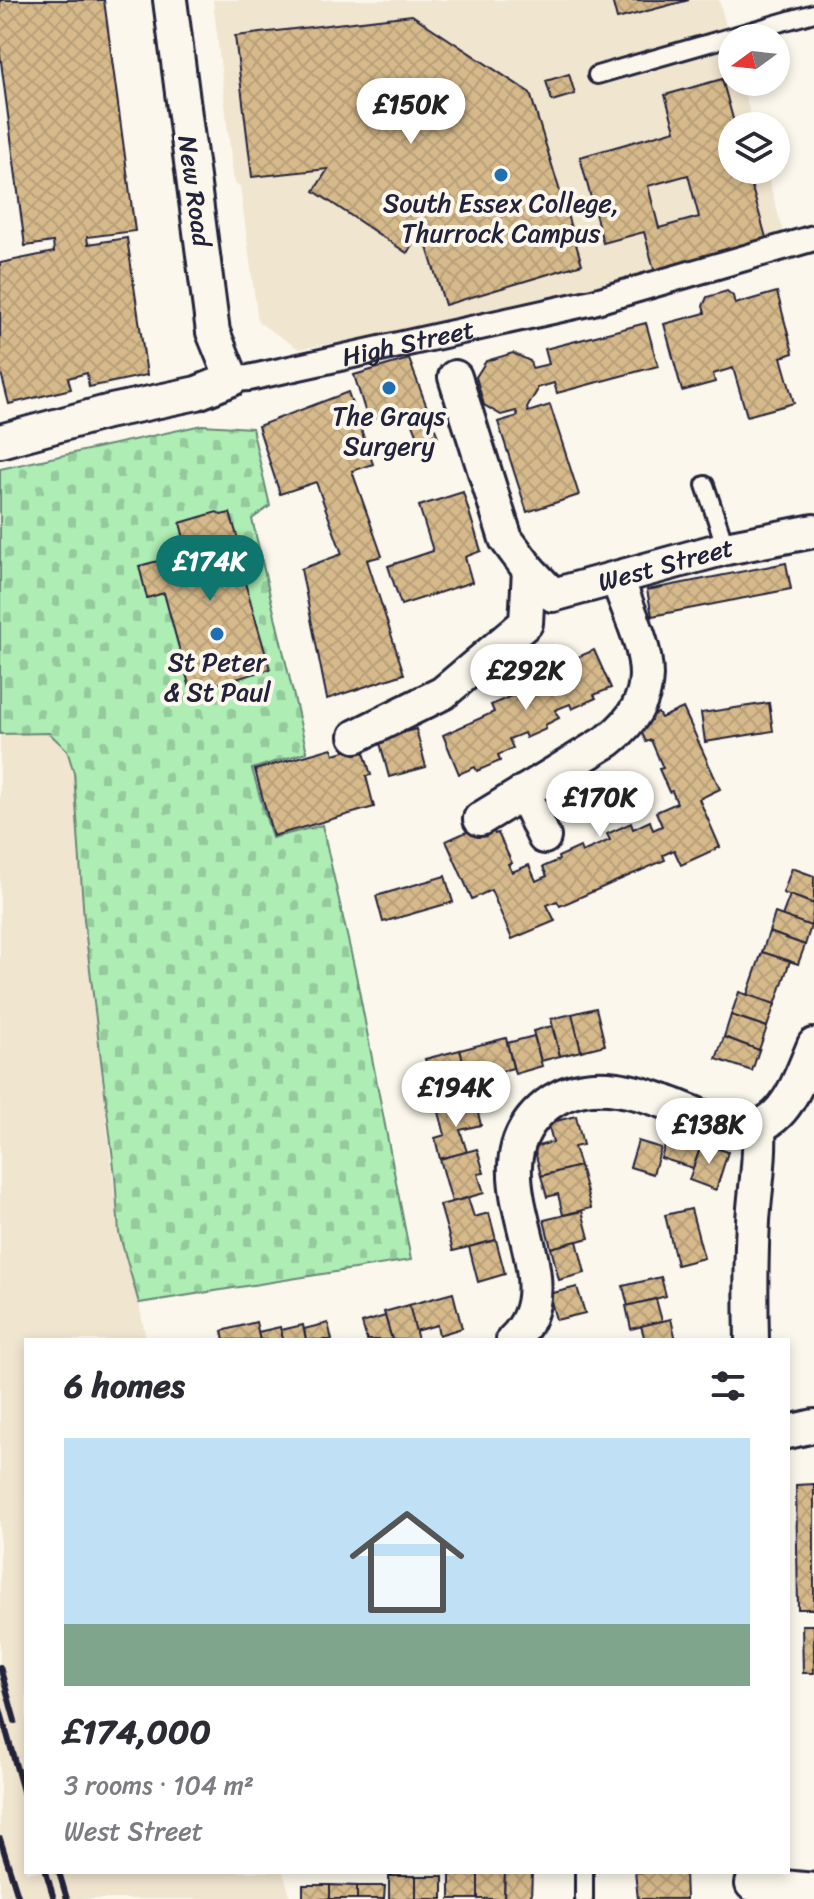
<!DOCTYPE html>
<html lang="en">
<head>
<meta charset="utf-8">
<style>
	:root { --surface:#fff; --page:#f2f2f3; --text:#2b2b33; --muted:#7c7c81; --line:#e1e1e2; --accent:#0f766e }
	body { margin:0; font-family:Sriracha,sans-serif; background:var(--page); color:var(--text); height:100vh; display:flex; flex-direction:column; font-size:30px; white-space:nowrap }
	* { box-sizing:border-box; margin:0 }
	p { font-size:26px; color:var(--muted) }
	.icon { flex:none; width:44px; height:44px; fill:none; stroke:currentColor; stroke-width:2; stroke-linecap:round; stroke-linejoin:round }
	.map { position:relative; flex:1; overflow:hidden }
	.drawer { position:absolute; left:24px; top:1338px; width:766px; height:536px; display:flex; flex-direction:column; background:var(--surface); border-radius:0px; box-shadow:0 4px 12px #0003 }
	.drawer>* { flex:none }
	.needle { width:52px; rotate:255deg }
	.tools { position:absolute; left:718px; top:24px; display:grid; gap:16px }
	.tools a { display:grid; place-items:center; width:72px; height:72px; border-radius:50%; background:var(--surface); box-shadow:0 4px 12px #0003; font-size:40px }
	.price { position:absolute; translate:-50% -68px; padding:0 18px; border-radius:28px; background:#fff; color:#222; font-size:26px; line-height:52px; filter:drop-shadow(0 2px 4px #0008) }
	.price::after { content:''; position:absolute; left:50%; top:48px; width:24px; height:18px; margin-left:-12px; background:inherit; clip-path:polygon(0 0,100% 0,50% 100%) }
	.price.on { background:var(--accent); color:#fff }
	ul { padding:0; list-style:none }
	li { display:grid; align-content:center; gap:16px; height:424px; padding:0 40px }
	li+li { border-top:2px solid var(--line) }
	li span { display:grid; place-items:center; height:248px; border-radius:0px; color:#555 }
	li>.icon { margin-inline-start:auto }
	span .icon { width:144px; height:144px; fill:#fffc; stroke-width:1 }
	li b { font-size:34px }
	h2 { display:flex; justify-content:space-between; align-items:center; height:96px; padding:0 40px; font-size:34px }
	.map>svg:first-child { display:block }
	.built { fill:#f0e5cf }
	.cemetery { fill:url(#cemetery-stones); stroke:#688878; stroke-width:2 }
	.building { fill:url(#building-cross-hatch); stroke:#22223b; stroke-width:2; fill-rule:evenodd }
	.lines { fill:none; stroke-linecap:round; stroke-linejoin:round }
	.service-casing { stroke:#22223b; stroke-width:22 }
	.pedestrian-casing { stroke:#22223b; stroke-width:30 }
	.minor-casing { stroke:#22223b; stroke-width:38 }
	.service { stroke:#fbf7ec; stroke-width:16 }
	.pedestrian { stroke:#fbf7ec; stroke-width:24 }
	.minor { stroke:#fbf7ec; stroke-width:32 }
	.rail { stroke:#22223b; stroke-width:6 }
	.poi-dot { fill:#1f6fb2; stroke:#fbf7ec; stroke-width:3 }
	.labels { text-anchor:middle; stroke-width:8; stroke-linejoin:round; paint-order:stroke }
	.street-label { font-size:26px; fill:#22223b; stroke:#fbf7ec }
	.poi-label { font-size:26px; fill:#22223b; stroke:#fbf7ec }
</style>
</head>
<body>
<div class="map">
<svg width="814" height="1899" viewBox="0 0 814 1899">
	<defs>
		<pattern id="cemetery-stones" width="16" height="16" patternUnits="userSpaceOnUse" patternTransform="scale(2)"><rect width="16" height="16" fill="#aeedb4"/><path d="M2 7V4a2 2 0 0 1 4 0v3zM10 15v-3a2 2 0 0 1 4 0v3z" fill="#95cb9c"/></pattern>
		<pattern id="building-cross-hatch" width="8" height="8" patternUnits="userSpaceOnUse" patternTransform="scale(2)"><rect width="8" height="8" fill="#d7ba8b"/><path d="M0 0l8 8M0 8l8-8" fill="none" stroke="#b8a079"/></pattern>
	</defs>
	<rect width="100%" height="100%" fill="#fbf7ec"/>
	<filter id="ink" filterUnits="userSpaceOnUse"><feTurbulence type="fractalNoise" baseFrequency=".0125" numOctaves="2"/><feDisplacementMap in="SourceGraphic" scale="16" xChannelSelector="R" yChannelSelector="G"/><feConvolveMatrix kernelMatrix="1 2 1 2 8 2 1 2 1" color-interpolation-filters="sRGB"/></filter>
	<g filter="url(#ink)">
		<!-- built -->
		<g class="built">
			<polygon points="213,0 719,0 732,48 732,82 741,82 754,126 732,126 732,170 766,170 785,239 561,303 299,349 258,322 240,186 234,183"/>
			<polygon points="49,733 67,750 74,773 84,920 119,1233 139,1303 146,1340 26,1340 26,1872 283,1872 291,1899 0,1899 0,734"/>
		</g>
		<!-- cemetery -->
		<polygon class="cemetery" points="202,425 252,428 270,506 252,519 307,752 252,769 272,838 322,825 356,975 411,1260 139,1303 119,1233 115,1176 84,920 74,773 67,750 49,733 0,734 0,469"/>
		<!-- building -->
		<g class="building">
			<polygon points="0,0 104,0 135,231 87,237 88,244 127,238 147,375 89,387 87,373 68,378 71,389 9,404 0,369 0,263 54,252 53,242 25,246 0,54"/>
			<polygon points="612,0 689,0 617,19"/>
			<polygon points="412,15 530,93 582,264 445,305 422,231 407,253 314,191 328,169 252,177 235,36"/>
			<polygon points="569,74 575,94 552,101 546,81"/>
			<path d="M722 79 735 126H732V170H747L767 241 655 273 644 232 603 243 580 157 675 130 665 95ZM688 175 699 217 659 228 648 186Z"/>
			<polygon points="727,291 733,296 735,304 777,292 793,353 781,357 794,403 747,416 733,368 713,374 715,382 682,391 664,324 705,313 703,306 707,297"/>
			<polygon points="646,323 658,366 557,393 554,383 537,388 537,391 527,408 528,412 550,405 579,495 527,512 498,422 518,416 516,411 501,415 484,405 476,377 486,361 513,353 530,361 532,368 549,364 545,349"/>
			<polygon points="409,359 438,437 421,444 407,409 368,420 354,375"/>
			<polygon points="348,392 373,464 352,471 382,556 367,560 404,674 327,699 301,569 342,554 316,482 280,494 258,426"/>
			<polygon points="463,492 481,551 465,557 472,582 401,605 388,566 433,551 419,506"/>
			<polygon points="217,512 221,515 230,513 238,539 244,538 253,573 243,576 270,669 191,692 164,593 147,598 139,566 188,553 180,523"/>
			<polygon points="786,563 791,589 652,616 647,590"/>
			<polygon points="594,650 611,688 594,695 596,698 572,709 570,704 555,710 559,718 545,725 546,729 526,738 524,733 509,739 513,748 498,755 500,761 477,771 475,767 459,774 443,735 494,712 491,705 542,682 539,674"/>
			<polygon points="769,703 773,731 705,742 701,713"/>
			<polygon points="683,708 720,789 699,799 720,847 681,865 674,850 663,855 665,860 560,906 557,901 547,905 555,921 512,939 491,890 472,899 446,841 489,822 495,834 498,833 512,863 508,864 512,872 529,865 536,881 547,876 543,867 559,860 558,857 580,847 582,852 610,840 607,834 631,823 633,829 650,821 653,830 662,826 656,812 677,803 672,791 669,792 659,769 663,768 651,740 646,742 637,722 658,713 661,718"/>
			<polygon points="416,729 426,767 389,777 379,739"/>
			<polygon points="362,746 371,775 366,776 374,807 273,836 255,770 332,748 334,754"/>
			<polygon points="792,868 814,876 814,904 783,893"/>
			<polygon points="445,876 453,902 383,922 376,896"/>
			<polygon points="790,895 814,904 811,926 782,916"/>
			<polygon points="775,913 811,926 805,945 769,932"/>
			<polygon points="769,932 805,945 798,964 762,952"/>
			<polygon points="762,952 790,961 775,1005 747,995"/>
			<polygon points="739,992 775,1004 767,1027 731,1015"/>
			<polygon points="596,1008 605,1045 581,1051 572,1014"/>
			<polygon points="572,1014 581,1051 560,1056 551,1019"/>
			<polygon points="731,1015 767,1027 759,1050 724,1037"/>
			<polygon points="552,1026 560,1056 541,1061 533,1031"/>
			<polygon points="534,1036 542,1066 515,1074 507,1043"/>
			<polygon points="724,1037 759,1050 752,1071 716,1059"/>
			<polygon points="506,1038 513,1068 468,1080 460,1050"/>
			<polygon points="460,1050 466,1072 453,1076 455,1082 433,1088 425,1059"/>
			<polygon points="455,1082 461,1105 439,1112 433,1088"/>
			<polygon points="475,1101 481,1125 460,1130 467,1152 440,1159 435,1138 445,1135 439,1112"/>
			<polygon points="576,1116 583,1145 574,1147 580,1166 541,1176 534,1147 553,1142 548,1123"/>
			<polygon points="669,1133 702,1143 693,1168 661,1158"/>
			<polygon points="638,1141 661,1148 653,1174 630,1167"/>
			<polygon points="702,1143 728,1152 716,1190 689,1180"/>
			<polygon points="477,1149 484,1173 478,1174 484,1193 452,1202 440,1159"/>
			<polygon points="580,1166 591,1208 563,1215 558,1194 547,1197 541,1176"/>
			<polygon points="468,1198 474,1217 489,1213 496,1240 453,1251 440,1205"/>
			<polygon points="691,1209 704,1258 677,1265 665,1215"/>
			<polygon points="582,1211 589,1238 551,1248 544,1220"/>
			<polygon points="496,1240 505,1274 478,1282 469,1247"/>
			<polygon points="577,1241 585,1273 559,1280 551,1248"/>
			<polygon points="661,1277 666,1296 628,1306 623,1286"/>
			<polygon points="577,1287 585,1313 556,1320 549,1294"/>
			<polygon points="453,1293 462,1328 439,1335 437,1325 415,1331 409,1305"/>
			<polygon points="656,1299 662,1321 631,1329 626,1306"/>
			<polygon points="409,1305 418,1340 392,1340 384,1312"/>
			<polygon points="385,1316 392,1340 367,1340 362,1323"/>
			<polygon points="671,1319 676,1340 645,1340 641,1326"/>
			<polygon points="256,1322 260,1340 224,1340 222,1331"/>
			<polygon points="328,1323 332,1340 306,1340 304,1329"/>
			<polygon points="303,1325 306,1340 283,1340 281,1330"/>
			<polygon points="280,1327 283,1340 260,1340 258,1332"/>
			<polygon points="814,1484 814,1609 798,1609 796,1485"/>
			<polygon points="802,1625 814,1625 814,1673 803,1673"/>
			<rect x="450" y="1872" width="28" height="27"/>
			<polygon points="478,1872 505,1872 504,1899 478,1899"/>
			<polygon points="505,1872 532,1872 531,1899 504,1899"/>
			<polygon points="635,1872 685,1872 686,1899 638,1899"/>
			<rect x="389" y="1876" width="27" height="23"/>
			<rect x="416" y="1876" width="27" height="23"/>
			<rect x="303" y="1885" width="27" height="14"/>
			<polygon points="330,1885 357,1886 357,1899 330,1899"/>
			<polygon points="357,1886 385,1886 384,1899 357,1899"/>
		</g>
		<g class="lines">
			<!-- service casing -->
			<g class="service-casing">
				<g id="service">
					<polyline points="597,75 814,13"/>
					<polyline points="705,485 726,548"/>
					<polyline points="584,1899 584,1872"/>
				</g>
			</g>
			<!-- pedestrian casing -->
			<g class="pedestrian-casing">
				<g id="pedestrian">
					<path id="s1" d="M232 379 249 378 593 302 814 238"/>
				</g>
			</g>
			<!-- minor casing -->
			<g class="minor-casing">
				<g id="minor">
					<path id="s2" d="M455 377 506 539 529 570 553 595 726 548 814 531"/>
					<polyline points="0,441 107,412 197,393 232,379 213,332 170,0"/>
					<polyline points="356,736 443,693 526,623 529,570"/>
					<polyline points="523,792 544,837"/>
					<path d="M480 819 609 740C673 689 639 642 617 578"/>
					<path d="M513 1340C578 1278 468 1177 541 1110 595 1060 673 1107 731 1128 783 1136 797 1084 814 1045"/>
					<path d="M752 1340C751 1300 751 1260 753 1221 755 1189 761 1158 759 1127"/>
					<polyline points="788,1432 814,1426"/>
					<polyline points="752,1884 814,1890"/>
				</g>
			</g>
			<!-- service -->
			<use href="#service" class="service"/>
			<!-- pedestrian -->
			<use href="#pedestrian" class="pedestrian"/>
			<!-- minor -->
			<use href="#minor" class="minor"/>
			<!-- rail -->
			<g class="rail">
				<polyline points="0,1667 15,1721"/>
				<polyline points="0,1709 26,1802"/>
				<polyline points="0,1839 19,1899"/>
				<polyline points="46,1872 54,1899"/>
				<polyline points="59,1872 67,1899"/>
			</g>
		</g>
	</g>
	<!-- markers -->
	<g class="poi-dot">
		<circle cx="501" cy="175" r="8"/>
		<circle cx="389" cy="388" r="8"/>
		<circle cx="217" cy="634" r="8"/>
	</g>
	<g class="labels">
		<!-- street labels -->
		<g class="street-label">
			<text transform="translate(195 191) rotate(82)" y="9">New Road</text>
			<text dy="9" stroke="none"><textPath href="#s1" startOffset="180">High Street</textPath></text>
			<text dy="9" stroke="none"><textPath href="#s2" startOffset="360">West Street</textPath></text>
		</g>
		<!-- poi labels -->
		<g class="poi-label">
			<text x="501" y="212">South Essex College,<tspan x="501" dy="30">Thurrock Campus</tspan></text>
			<text x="389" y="425">The Grays<tspan x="389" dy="30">Surgery</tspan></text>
			<text x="217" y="671">St Peter<tspan x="217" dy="30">&amp; St Paul</tspan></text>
		</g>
	</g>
</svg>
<div class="tools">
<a><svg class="needle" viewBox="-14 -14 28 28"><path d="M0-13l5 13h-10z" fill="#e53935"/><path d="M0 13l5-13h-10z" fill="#7c7c81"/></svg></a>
<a><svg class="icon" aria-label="layers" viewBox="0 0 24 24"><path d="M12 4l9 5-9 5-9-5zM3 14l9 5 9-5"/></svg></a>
</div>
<b class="price" style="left:411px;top:146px">£150K</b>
<b class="price on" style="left:210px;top:603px">£174K</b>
<b class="price" style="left:526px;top:712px">£292K</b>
<b class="price" style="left:600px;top:839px">£170K</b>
<b class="price" style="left:456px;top:1129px">£194K</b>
<b class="price" style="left:709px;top:1166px">£138K</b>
<section class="drawer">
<h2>6 homes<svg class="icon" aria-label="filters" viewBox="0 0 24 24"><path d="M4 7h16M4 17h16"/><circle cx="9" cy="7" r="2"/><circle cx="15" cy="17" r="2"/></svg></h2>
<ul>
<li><span style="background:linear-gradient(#bfe0f5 75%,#7fa58c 0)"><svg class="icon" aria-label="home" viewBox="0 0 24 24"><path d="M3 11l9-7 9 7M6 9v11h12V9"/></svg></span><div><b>£174,000</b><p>3 rooms · 104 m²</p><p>West Street</p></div></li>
</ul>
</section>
</div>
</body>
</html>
